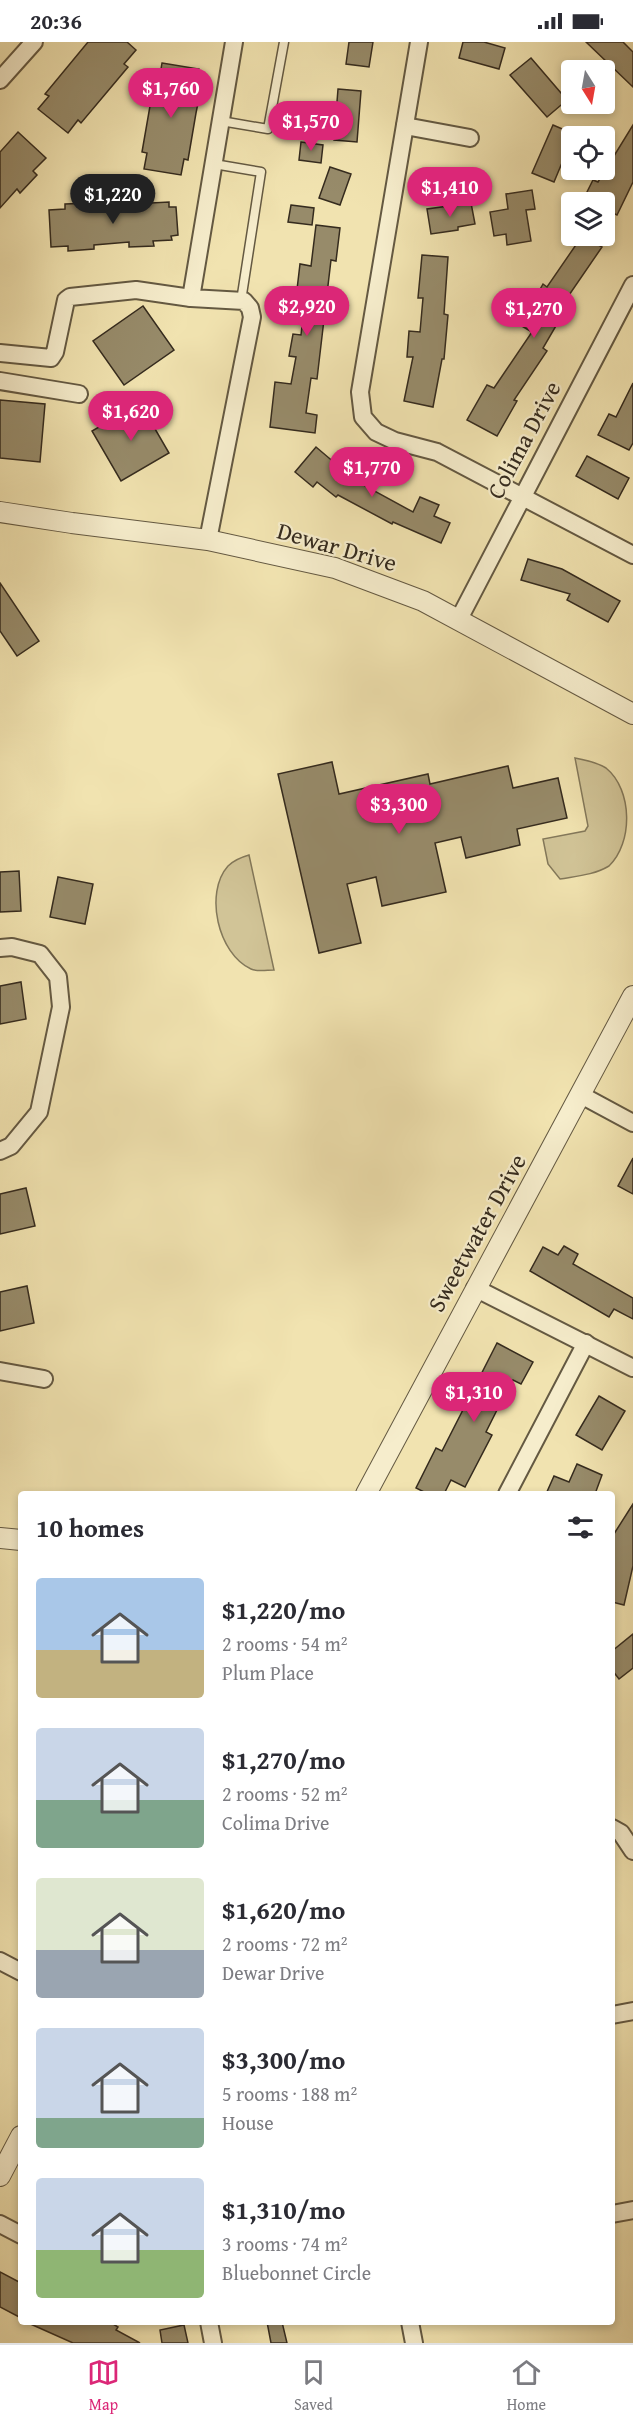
<!DOCTYPE html>
<html lang="en">
<head>
<meta charset="utf-8">
<style>
	:root { --surface:#fff; --page:#f7f7f7; --text:#2b2b33; --muted:#7c7c81; --line:#e1e1e2; --accent:#db2777 }
	body { margin:0; font-family:"Gentium Book Plus",serif; background:var(--page); color:var(--text); height:100vh; display:flex; flex-direction:column; font-size:22px; white-space:nowrap }
	* { box-sizing:border-box; margin:0 }
	p { font-size:20px; color:var(--muted) }
	.icon { flex:none; width:33px; height:33px; fill:none; stroke:currentColor; stroke-width:2; stroke-linecap:round; stroke-linejoin:round }
	.map { position:relative; flex:1; overflow:hidden }
	.sheet { position:absolute; left:18px; top:1449px; width:597px; height:834px; display:flex; flex-direction:column; background:var(--surface); border-radius:6px; box-shadow:0 3px 9px #0003 }
	.sheet>* { flex:none }
	.needle { width:39px; rotate:169deg }
	.controls { position:absolute; left:561px; top:18px; display:grid; gap:12px }
	.controls a { display:grid; place-items:center; width:54px; height:54px; border-radius:6px; background:var(--surface); box-shadow:0 3px 9px #0003; font-size:30px }
	.price { position:absolute; translate:-50% -51px; padding:0 14px; border-radius:21px; background:var(--accent); color:#fff; font-size:20px; line-height:39px; filter:drop-shadow(0 2px 3px #0008) }
	.price::after { content:''; position:absolute; left:50%; top:36px; width:18px; height:14px; margin-left:-9px; background:inherit; clip-path:polygon(0 0,100% 0,50% 100%) }
	.price.active { background:#222; color:#fff }
	ul { padding:0; list-style:none }
	li { display:flex; align-items:center; gap:18px; height:150px; padding:0 18px }
	li span { display:grid; place-items:center; flex:none; width:168px; height:120px; border-radius:6px; color:#555 }
	li>.icon { margin-inline-start:auto }
	span .icon { width:72px; height:72px; fill:#fffc; stroke-width:1 }
	li b { font-size:26px }
	h2 { display:flex; justify-content:space-between; align-items:center; height:72px; padding:0 18px; font-size:26px }
	.status { display:flex; justify-content:space-between; align-items:center; height:42px; padding:0 30px; background:var(--surface); direction:ltr }
	.status svg { height:16px; fill:currentColor }
	.dock { display:flex; justify-content:space-around; align-items:center; height:84px; border-top:2px solid var(--line); background:var(--surface); font-size:16px; color:var(--muted) }
	.dock a { display:grid; justify-items:center; gap:3px }
	.dock .active { color:var(--accent) }
	.map>svg:first-child { display:block }
	.green { fill:#d1c497; stroke:#83785a; stroke-width:1.5 }
	.building { fill:#978b6a; stroke:#352b1e; stroke-width:1.5 }
	.lines { fill:none; stroke-linecap:round; stroke-linejoin:round }
	.service-casing { stroke:#645942; stroke-width:11 }
	.minor-casing { stroke:#645942; stroke-width:20 }
	.tertiary-casing { stroke:#645942; stroke-width:22 }
	.service { stroke:#f6edcc; stroke-width:8 }
	.minor { stroke:#f6edcc; stroke-width:16 }
	.tertiary { stroke:#f6edcc; stroke-width:20 }
	.labels { text-anchor:middle; stroke-width:4.5; stroke-linejoin:round; paint-order:stroke }
	.street-label { font-size:24px; fill:#352b1e; stroke:#f6edcc }
</style>
</head>
<body>
<div class="status"><b>20:36</b><svg viewBox="0 0 49 12"><path d="M0 12V9h3v3zM5 12V6h3v6zM10 12V3h3v9zM15 12V0h3v12zM26 1h20v11H26zM47 4h2v5h-2z"/></svg></div>
<div class="map">
<svg width="633" height="2301" viewBox="0 0 633 2301">
	<rect width="100%" height="100%" fill="#f1e3b0"/>
	<filter id="stains"><feTurbulence type="fractalNoise" baseFrequency=".00333" numOctaves="4"/><feColorMatrix values="0 0 0 0 .2 0 0 0 0 .09 0 0 0 0 .02 0 0 0 .5 -.17"/></filter>
	<radialGradient id="worn" r=".72"><stop offset=".6" stop-color="#630" stop-opacity="0"/><stop offset="1" stop-color="#630" stop-opacity=".3"/></radialGradient>
	<!-- green -->
	<g class="green">
		<path d="M575 716C586 718 596 720 606 726 633 748 633 801 609 824 594 833 577 834 560 837L548 822 543 797 585 789 588 784Z"/>
		<path d="M249 813 274 928C267 928 257 930 251 927 218 912 204 851 228 824 234 818 242 815 249 813Z"/>
	</g>
	<!-- building -->
	<g class="building">
		<polygon points="88,0 127,0 136,8 124,22 128,25 81,81 78,78 68,91 38,67 49,54 45,52"/>
		<polygon points="349,0 373,0 369,25 346,22"/>
		<polygon points="463,0 484,0 505,6 499,27 459,16"/>
		<polygon points="586,0 623,0 633,10 633,45"/>
		<polygon points="531,16 567,58 547,75 510,33"/>
		<polygon points="162,21 199,27 196,46 201,46 196,71 188,118 184,117 181,133 144,127 147,111 142,110 150,64 155,39 159,39"/>
		<polygon points="338,47 361,49 357,100 334,98"/>
		<polygon points="553,83 574,92 554,140 532,131"/>
		<polygon points="633,83 633,140 617,173 604,167 604,160 582,160 593,138 598,140"/>
		<polygon points="18,90 46,116 33,129 37,133 20,151 17,147 0,166 0,110"/>
		<polygon points="301,100 323,103 321,121 299,118"/>
		<polygon points="330,125 351,132 340,163 319,156"/>
		<polygon points="532,148 535,167 526,168 531,199 507,203 506,192 494,194 490,170 508,167 506,152"/>
		<polygon points="150,157 151,161 169,160 169,165 176,165 178,193 171,194 172,198 153,199 154,204 129,205 129,200 94,203 94,207 68,209 68,204 51,205 49,168 65,167 65,162 91,161 91,165 126,163 126,159"/>
		<polygon points="471,161 475,182 458,185 458,188 431,192 427,167"/>
		<polygon points="291,163 314,166 312,183 288,180"/>
		<polygon points="316,183 340,186 336,219 331,218 317,337 311,336 306,371 317,373 315,391 270,385 275,340 291,342 296,315 289,314 293,292 301,293 305,257 296,256 300,222 311,224"/>
		<polygon points="582,194 602,205 567,256 571,258 543,306 547,309 514,358 517,359 497,394 467,378 487,343 494,346 532,290 520,283 543,242 547,245"/>
		<polygon points="422,213 448,215 444,272 448,273 444,317 442,317 433,365 404,359 413,315 407,315 409,289 420,290 423,256 418,256"/>
		<polygon points="143,264 174,308 124,343 93,299"/>
		<polygon points="633,341 633,401 629,408 598,393 609,372 616,375"/>
		<polygon points="0,358 45,362 40,420 0,416"/>
		<polygon points="140,361 169,411 121,439 92,389"/>
		<polygon points="316,405 356,439 413,470 420,455 439,463 434,474 450,481 441,501 393,480 392,482 338,453 336,455 317,440 313,445 295,430"/>
		<polygon points="587,414 629,436 618,457 576,434"/>
		<polygon points="528,517 562,527 620,559 608,580 567,558 570,552 521,538"/>
		<polygon points="0,541 39,599 17,614 0,589"/>
		<polygon points="332,720 339,752 428,732 430,742 508,724 513,746 558,736 567,776 517,787 520,803 466,816 461,795 435,801 446,850 382,864 376,835 347,842 361,901 319,911 278,732"/>
		<polygon points="19,829 21,869 0,870 0,830"/>
		<polygon points="58,835 93,842 85,882 50,875"/>
		<polygon points="21,940 26,977 0,982 0,944"/>
		<polygon points="633,1116 633,1152 618,1144"/>
		<polygon points="26,1146 35,1184 0,1192 0,1152"/>
		<polygon points="564,1204 578,1212 573,1222 633,1256 633,1277 614,1267 609,1275 530,1229 543,1205 558,1213"/>
		<polygon points="27,1244 34,1281 0,1289 0,1250"/>
		<polygon points="497,1301 533,1320 521,1342 513,1338 503,1356 486,1390 492,1393 465,1445 451,1438 444,1452 428,1452 416,1446 436,1406 442,1409"/>
		<polygon points="599,1354 625,1369 602,1408 576,1393"/>
		<polygon points="577,1422 602,1433 595,1452 546,1452 554,1434 569,1440"/>
		<polygon points="633,1462 633,1524 624,1563 612,1560 612,1495"/>
		<polygon points="633,1592 633,1626 619,1637 612,1628 612,1609"/>
		<polygon points="0,2230 21,2241 21,2276 0,2265"/>
		<polygon points="26,2280 110,2280 118,2285 116,2288 140,2301 73,2301"/>
		<polygon points="267,2280 282,2280 287,2301 271,2301"/>
		<polygon points="184,2283 188,2301 162,2301 160,2288"/>
	</g>
	<g class="lines">
		<!-- service casing -->
		<g class="service-casing">
			<g id="service">
				<polyline points="221,79 268,87 284,0"/>
				<polyline points="214,122 261,130 241,259"/>
			</g>
		</g>
		<!-- minor casing -->
		<g class="minor-casing">
			<g id="minor">
				<polyline points="419,0 360,350 363,375 376,390 395,399 437,410 633,513"/>
				<polyline points="0,38 34,0"/>
				<polyline points="405,84 470,96"/>
				<polyline points="0,311 51,316 55,310 66,258 70,255 136,248 191,256"/>
				<polyline points="0,339 79,352"/>
				<polyline points="208,498 252,275 250,266 244,259 191,256 234,0"/>
				<polyline points="459,577 633,243"/>
				<polyline points="0,906 12,905 40,912 58,935 61,965 39,1070 11,1104 0,1109"/>
				<polyline points="581,1053 633,1081"/>
				<polyline points="475,1246 633,1326"/>
				<polyline points="0,1329 44,1337"/>
				<polyline points="507,1452 586,1301"/>
				<polyline points="612,1786 621,1791 633,1809"/>
				<polyline points="0,1919 21,1930"/>
				<polyline points="612,1973 633,1969"/>
				<polyline points="612,2172 633,2168"/>
				<polyline points="0,2182 21,2193"/>
				<polyline points="209,2280 213,2301"/>
				<polyline points="410,2280 414,2301"/>
			</g>
		</g>
		<!-- tertiary casing -->
		<g class="tertiary-casing">
			<g id="tertiary">
				<polyline points="0,470 72,481 208,498 335,526 423,559 633,672"/>
				<polyline points="366,1452 633,954"/>
				<polyline points="0,1496 21,1498"/>
				<polyline points="0,2134 21,2094"/>
			</g>
		</g>
		<!-- service -->
		<use href="#service" class="service"/>
		<!-- minor -->
		<use href="#minor" class="minor"/>
		<!-- tertiary -->
		<use href="#tertiary" class="tertiary"/>
	</g>
	<g class="labels">
		<!-- street labels -->
		<g class="street-label">
			<text transform="translate(524 398) rotate(-62)" y="8">Colima Drive</text>
			<text transform="translate(337 505) rotate(16)" y="8">Dewar Drive</text>
			<text transform="translate(477 1191) rotate(-61)" y="8">Sweetwater Drive</text>
		</g>
	</g>
	<rect width="100%" height="100%" filter="url(#stains)"/>
	<rect width="100%" height="100%" fill="url(#worn)"/>
</svg>
<div class="controls">
<a><svg class="needle" viewBox="-14 -14 28 28"><path d="M0-13l5 13h-10z" fill="#e53935"/><path d="M0 13l5-13h-10z" fill="#7c7c81"/></svg></a>
<a><svg class="icon" aria-label="locate" viewBox="0 0 24 24"><circle cx="12" cy="12" r="6"/><path d="M12 2v4M12 18v4M2 12h4M18 12h4"/></svg></a>
<a><svg class="icon" aria-label="layers" viewBox="0 0 24 24"><path d="M12 4l9 5-9 5-9-5zM3 14l9 5 9-5"/></svg></a>
</div>
<b class="price" style="left:171px;top:77px">$1,760</b>
<b class="price" style="left:311px;top:110px">$1,570</b>
<b class="price" style="left:450px;top:176px">$1,410</b>
<b class="price active" style="left:113px;top:183px">$1,220</b>
<b class="price" style="left:307px;top:295px">$2,920</b>
<b class="price" style="left:534px;top:297px">$1,270</b>
<b class="price" style="left:131px;top:400px">$1,620</b>
<b class="price" style="left:372px;top:456px">$1,770</b>
<b class="price" style="left:399px;top:793px">$3,300</b>
<b class="price" style="left:474px;top:1381px">$1,310</b>
<section class="sheet">
<h2>10 homes<svg class="icon" aria-label="filters" viewBox="0 0 24 24"><path d="M4 7h16M4 17h16"/><circle cx="9" cy="7" r="2"/><circle cx="15" cy="17" r="2"/></svg></h2>
<ul>
<li><span style="background:linear-gradient(#a9c7e8 60%,#c2b280 0)"><svg class="icon" aria-label="home" viewBox="0 0 24 24"><path d="M3 11l9-7 9 7M6 9v11h12V9"/></svg></span><div><b>$1,220/mo</b><p>2 rooms · 54 m²</p><p>Plum Place</p></div></li>
<li><span style="background:linear-gradient(#c9d6e8 60%,#7fa58c 0)"><svg class="icon" aria-label="home" viewBox="0 0 24 24"><path d="M3 11l9-7 9 7M6 9v11h12V9"/></svg></span><div><b>$1,270/mo</b><p>2 rooms · 52 m²</p><p>Colima Drive</p></div></li>
<li><span style="background:linear-gradient(#dfe7d0 60%,#9aa5b1 0)"><svg class="icon" aria-label="home" viewBox="0 0 24 24"><path d="M3 11l9-7 9 7M6 9v11h12V9"/></svg></span><div><b>$1,620/mo</b><p>2 rooms · 72 m²</p><p>Dewar Drive</p></div></li>
<li><span style="background:linear-gradient(#c9d6e8 75%,#7fa58c 0)"><svg class="icon" aria-label="home" viewBox="0 0 24 24"><path d="M3 11l9-7 9 7M6 9v11h12V9"/></svg></span><div><b>$3,300/mo</b><p>5 rooms · 188 m²</p><p>House</p></div></li>
<li><span style="background:linear-gradient(#c9d6e8 60%,#8fb573 0)"><svg class="icon" aria-label="home" viewBox="0 0 24 24"><path d="M3 11l9-7 9 7M6 9v11h12V9"/></svg></span><div><b>$1,310/mo</b><p>3 rooms · 74 m²</p><p>Bluebonnet Circle</p></div></li>
</ul>
</section>
</div>
<nav class="dock">
<a class="active"><svg class="icon" aria-label="map" viewBox="0 0 24 24"><path d="M3 6l6-2 6 2 6-2v14l-6 2-6-2-6 2zM9 4v14M15 6v14"/></svg>Map</a>
<a><svg class="icon" aria-label="saved" viewBox="0 0 24 24"><path d="M7 4h10v16l-5-4-5 4z"/></svg>Saved</a>
<a><svg class="icon" aria-label="home" viewBox="0 0 24 24"><path d="M3 11l9-7 9 7M6 9v11h12V9"/></svg>Home</a>
</nav>
</body>
</html>
